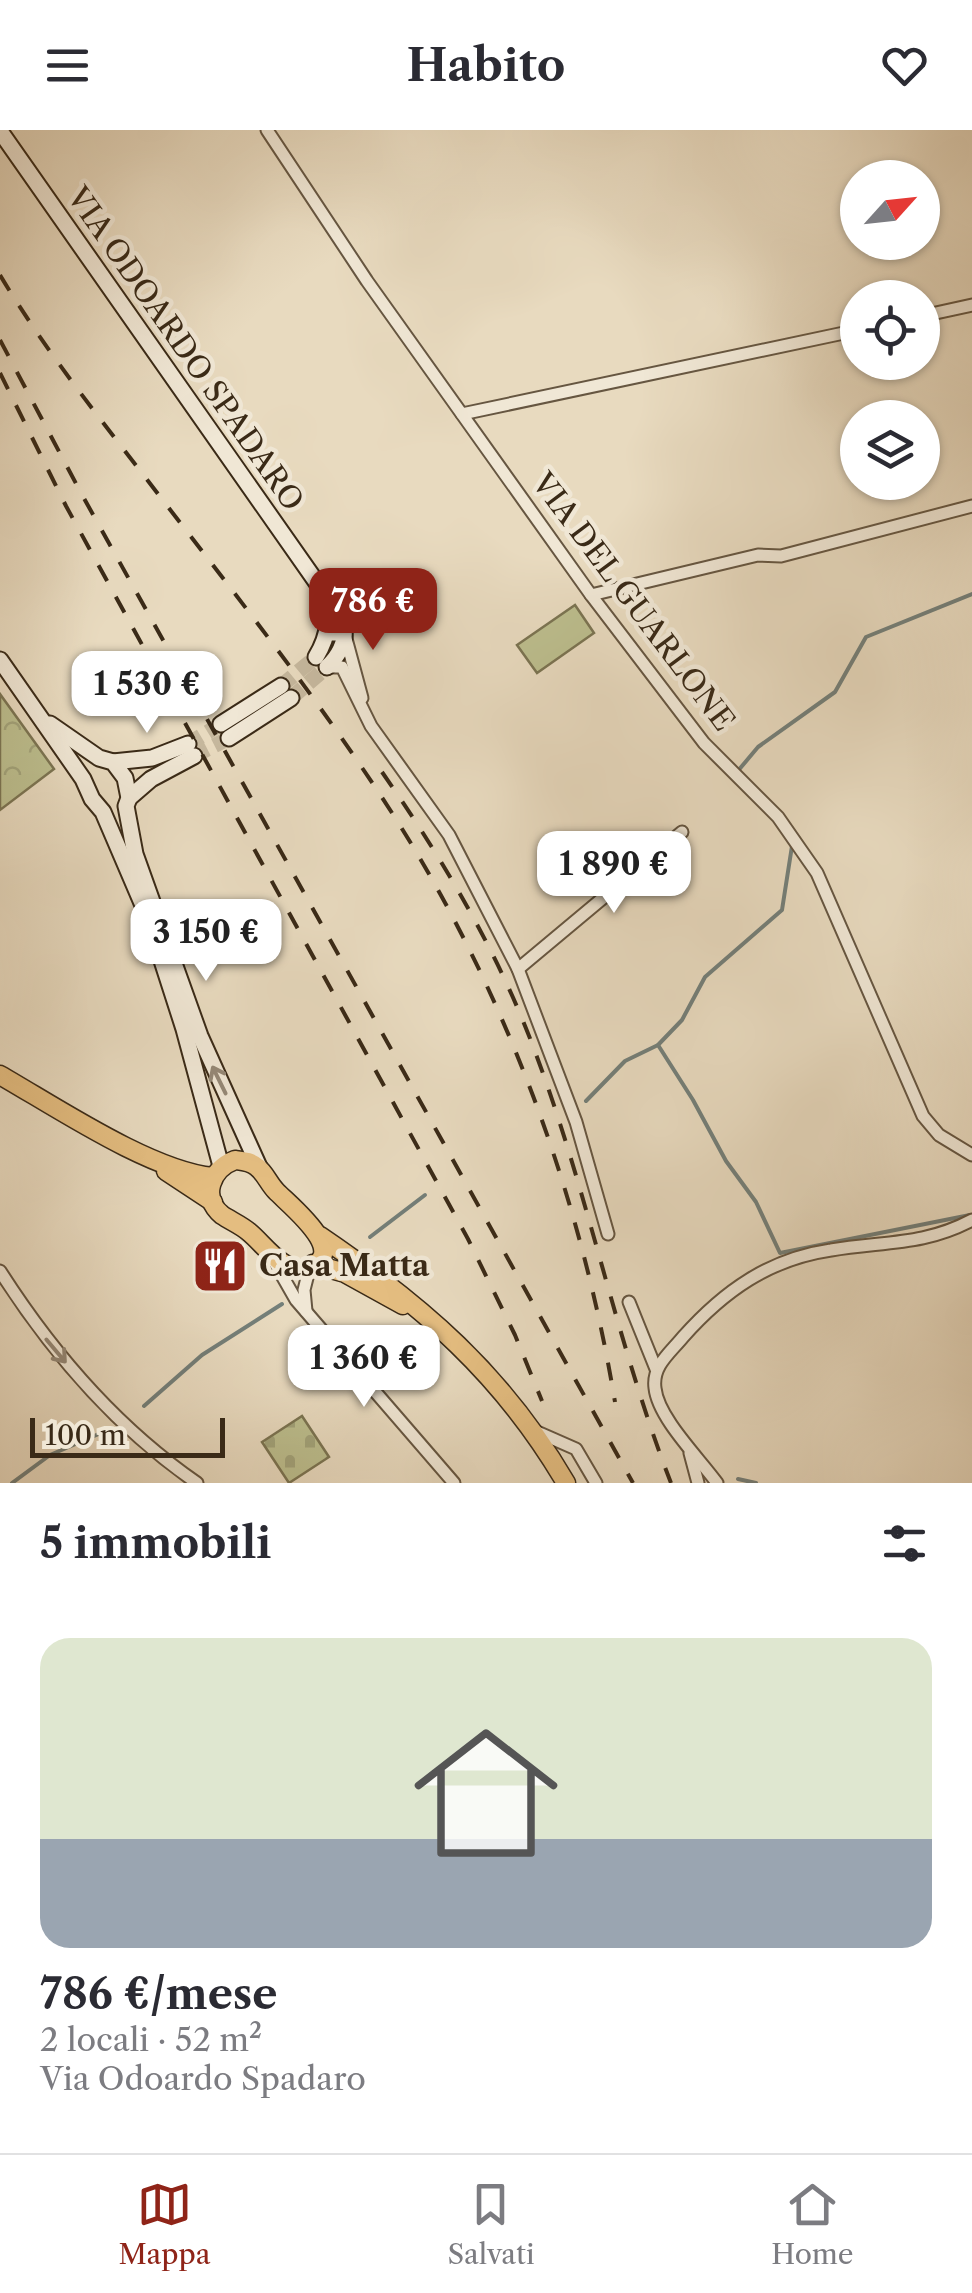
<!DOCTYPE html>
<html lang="it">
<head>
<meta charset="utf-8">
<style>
	:root { --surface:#fff; --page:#f7f7f7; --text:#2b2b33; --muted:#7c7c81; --line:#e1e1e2; --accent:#8f2418 }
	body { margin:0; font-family:"Libre Caslon Text",serif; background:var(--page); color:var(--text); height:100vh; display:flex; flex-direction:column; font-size:38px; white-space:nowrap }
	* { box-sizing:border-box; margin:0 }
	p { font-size:32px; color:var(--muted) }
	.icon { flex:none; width:55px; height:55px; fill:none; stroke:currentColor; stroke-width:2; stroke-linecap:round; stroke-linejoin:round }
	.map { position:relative; height:1353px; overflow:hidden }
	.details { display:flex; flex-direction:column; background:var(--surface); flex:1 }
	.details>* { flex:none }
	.needle { width:65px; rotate:63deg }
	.buttons { position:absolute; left:840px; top:30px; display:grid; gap:20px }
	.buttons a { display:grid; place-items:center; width:100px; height:100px; border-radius:50%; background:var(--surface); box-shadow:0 2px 8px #0004; font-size:50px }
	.scale { position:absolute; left:30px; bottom:25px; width:195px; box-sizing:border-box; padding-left:10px; border:5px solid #3a2a17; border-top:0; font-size:28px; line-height:35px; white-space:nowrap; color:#3a2a17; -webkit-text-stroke:8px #f0e7d5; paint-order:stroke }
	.price { position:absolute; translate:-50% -85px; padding:0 22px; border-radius:20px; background:#fff; color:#222; font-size:32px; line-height:65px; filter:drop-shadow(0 2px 5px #0008) }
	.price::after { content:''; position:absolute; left:50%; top:60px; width:30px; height:22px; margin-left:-15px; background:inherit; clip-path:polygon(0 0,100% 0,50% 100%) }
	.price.selected { background:var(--accent); color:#fff }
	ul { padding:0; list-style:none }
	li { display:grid; align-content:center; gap:20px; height:530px; padding:0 40px }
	li span { display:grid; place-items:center; height:310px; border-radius:30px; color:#555 }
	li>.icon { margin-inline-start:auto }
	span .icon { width:180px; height:180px; fill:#fffc; stroke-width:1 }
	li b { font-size:42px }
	h2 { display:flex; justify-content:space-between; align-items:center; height:120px; padding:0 40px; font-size:42px }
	header { display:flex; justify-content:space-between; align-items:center; height:130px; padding:0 40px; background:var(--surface); font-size:45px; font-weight:700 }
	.dock { display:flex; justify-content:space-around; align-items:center; height:140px; border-top:2px solid var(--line); background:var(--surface); font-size:28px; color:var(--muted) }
	.dock a { display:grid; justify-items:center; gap:5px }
	.dock .selected { color:var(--accent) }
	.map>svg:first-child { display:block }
	.forest { fill:url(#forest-crowns); stroke:#7b7452; stroke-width:2.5 }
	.cemetery { fill:url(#cemetery-stones); stroke:#7b7452; stroke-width:2.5 }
	.pitch { fill:#bcbe8e; stroke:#7b7452; stroke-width:2.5 }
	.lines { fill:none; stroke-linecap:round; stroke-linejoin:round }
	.stream { stroke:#747f79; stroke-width:4 }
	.secondary-tunnel { stroke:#c5b79d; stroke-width:15; stroke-dasharray:15 8; stroke-linecap:butt }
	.street-casing { stroke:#665641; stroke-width:15 }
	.secondary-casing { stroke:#3a2a17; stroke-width:19 }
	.primary-casing { stroke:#3a2a17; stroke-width:21 }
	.street { stroke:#f0e7d5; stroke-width:11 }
	.secondary { stroke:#f0e7d5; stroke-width:15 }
	.primary { stroke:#e4bd80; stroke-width:18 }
	.rail { stroke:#3a2a17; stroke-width:4; stroke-dasharray:18 18; stroke-linecap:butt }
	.oneway { stroke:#958876 }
	.labels { text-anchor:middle; stroke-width:9; stroke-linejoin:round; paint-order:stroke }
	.street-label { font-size:30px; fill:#3a2a17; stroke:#f0e7d5 }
	.poi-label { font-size:30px; font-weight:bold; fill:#3a2a17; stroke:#f0e7d5; text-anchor:start }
</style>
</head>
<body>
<header><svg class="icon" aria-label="menu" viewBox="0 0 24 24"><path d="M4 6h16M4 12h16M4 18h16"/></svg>Habito<svg class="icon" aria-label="heart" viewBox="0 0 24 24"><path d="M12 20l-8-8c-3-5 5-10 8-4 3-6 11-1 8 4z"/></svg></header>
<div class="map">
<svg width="972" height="1353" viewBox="0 0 972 1353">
	<defs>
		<pattern id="forest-crowns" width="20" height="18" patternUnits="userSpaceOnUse" patternTransform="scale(2.5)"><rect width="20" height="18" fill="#bcbe8e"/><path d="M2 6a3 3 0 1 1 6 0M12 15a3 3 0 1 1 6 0" fill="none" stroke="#a2a37a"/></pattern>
		<pattern id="cemetery-stones" width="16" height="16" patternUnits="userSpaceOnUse" patternTransform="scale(2.5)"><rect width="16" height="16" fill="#bcbe8e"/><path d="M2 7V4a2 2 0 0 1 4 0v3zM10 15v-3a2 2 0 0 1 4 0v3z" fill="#a2a37a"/></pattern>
	</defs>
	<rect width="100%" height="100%" fill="#e8dabf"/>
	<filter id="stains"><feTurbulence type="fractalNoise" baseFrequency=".002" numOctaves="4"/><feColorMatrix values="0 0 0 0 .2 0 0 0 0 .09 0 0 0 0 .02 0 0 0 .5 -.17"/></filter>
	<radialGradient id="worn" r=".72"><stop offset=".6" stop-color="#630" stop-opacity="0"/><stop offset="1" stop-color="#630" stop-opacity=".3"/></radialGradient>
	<!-- forest -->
	<polygon class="forest" points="0,564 54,639 0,680"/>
	<!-- cemetery -->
	<polygon class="cemetery" points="302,1286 329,1327 289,1353 262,1312"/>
	<!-- pitch -->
	<polygon class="pitch" points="575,475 594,503 537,543 517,515"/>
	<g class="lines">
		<!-- stream -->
		<g class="stream">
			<polyline points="737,642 758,617 835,562 866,507 972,464"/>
			<polyline points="658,915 693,970 726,1031 756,1072 780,1123 970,1085"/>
			<polyline points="586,971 625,931 658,915 682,890 705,847 782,780 792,716"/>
			<polyline points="370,1107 425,1065"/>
			<polyline points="144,1276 202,1225 282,1174"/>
			<polyline points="738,1349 756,1353"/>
			<polyline points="12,1353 50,1325 101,1303"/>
		</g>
		<!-- secondary-tunnel -->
		<g class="secondary-tunnel">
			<polyline points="281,556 316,527"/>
			<polyline points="291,568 327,537"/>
			<polyline points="188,614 221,594"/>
			<polyline points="194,626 229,608"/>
		</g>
		<!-- street casing -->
		<g class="street-casing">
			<g id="street">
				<polyline points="267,0 367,151 591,465 704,613 778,687 817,743 923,986 939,1005 972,1025"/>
				<polyline points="922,186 972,175"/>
				<polyline points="462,284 858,200"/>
				<polyline points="591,465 758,425 781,426 972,376"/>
				<polyline points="327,505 345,505 362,568"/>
				<polyline points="327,537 342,537 371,596 449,705 518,839 576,992 608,1104"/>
				<polyline points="518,839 682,702"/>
				<polyline points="272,1128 296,1170 454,1353"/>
				<path d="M0 1141C53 1224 116 1297 197 1353"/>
				<polyline points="629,1172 656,1239"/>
				<polyline points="306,1181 304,1160 310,1136"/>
				<polyline points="535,1301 576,1319 596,1353"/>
				<polyline points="690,1323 698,1353"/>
				<path d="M717 1353C699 1328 658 1288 655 1258 652 1236 670 1223 683 1207 724 1161 769 1129 831 1120 883 1111 923 1116 972 1090"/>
			</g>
		</g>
		<!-- secondary casing -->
		<g class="secondary-casing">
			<g id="secondary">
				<path d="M0 1 322 460C331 484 330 504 316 527"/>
				<polyline points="0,530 83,649 92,669 103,682 148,787 184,899 221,1036"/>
				<path d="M327 537C353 512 347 489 327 462"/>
				<polyline points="50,594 99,628 113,632 125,648 129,668 126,676 135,724 200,906 260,1039"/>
				<polyline points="221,594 281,556"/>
				<polyline points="229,608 291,568"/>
				<polyline points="113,632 152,628 188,614"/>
				<polyline points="129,668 151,649 194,626"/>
			</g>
		</g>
		<!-- primary casing -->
		<g class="primary-casing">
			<g id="primary">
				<path d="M0 945C56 977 151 1041 213 1047"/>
				<path d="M235 1030C243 1031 250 1031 257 1037 265 1043 269 1054 276 1061 288 1074 354 1125 306 1138 283 1144 264 1114 249 1102 241 1095 231 1091 222 1085 200 1067 211 1039 235 1030Z"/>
				<polyline points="166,1041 213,1072"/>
				<path d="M320 1106C423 1176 502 1244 566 1353"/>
				<polyline points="313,1134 345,1143 403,1175"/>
			</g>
		</g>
		<!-- street -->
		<use href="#street" class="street"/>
		<!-- secondary -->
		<use href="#secondary" class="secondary"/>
		<!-- primary -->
		<use href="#primary" class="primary"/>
		<!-- rail -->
		<g class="rail">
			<path d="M0 145C43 217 94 281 145 347 223 449 304 550 375 657 498 840 579 1055 615 1272"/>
			<polyline points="0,210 81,363 633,1353"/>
			<polyline points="0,243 66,376 468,1109 515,1205 542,1271"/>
			<path d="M382 642C444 731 500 825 537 927 589 1067 617 1214 671 1353"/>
		</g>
	</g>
	<!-- one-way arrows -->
	<defs><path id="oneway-shaft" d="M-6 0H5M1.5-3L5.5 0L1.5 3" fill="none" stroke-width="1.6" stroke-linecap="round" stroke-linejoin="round" transform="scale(2.5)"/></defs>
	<g class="oneway">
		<use href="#oneway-shaft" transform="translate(219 950) rotate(-116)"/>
		<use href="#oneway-shaft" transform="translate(56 1221) rotate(50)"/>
	</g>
	<!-- icons -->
	<defs>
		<g id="restaurant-square" transform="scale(2.875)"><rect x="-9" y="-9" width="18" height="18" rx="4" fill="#8f2418" stroke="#f0e7d5"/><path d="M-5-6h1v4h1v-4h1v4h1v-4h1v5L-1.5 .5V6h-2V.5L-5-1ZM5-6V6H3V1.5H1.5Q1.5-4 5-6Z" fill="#fff"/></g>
	</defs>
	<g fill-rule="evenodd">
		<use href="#restaurant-square" x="220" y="1136"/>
	</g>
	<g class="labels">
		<!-- street labels -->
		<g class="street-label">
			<text transform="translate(185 219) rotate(55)" y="10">VIA ODOARDO SPADARO</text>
			<text transform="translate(633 472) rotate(53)" y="10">VIA DEL GUARLONE</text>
		</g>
		<!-- poi labels -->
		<g class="poi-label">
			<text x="259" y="1146">Casa Matta</text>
		</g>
	</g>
	<rect width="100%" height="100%" filter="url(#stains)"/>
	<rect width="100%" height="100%" fill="url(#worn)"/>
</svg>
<div class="buttons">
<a><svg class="needle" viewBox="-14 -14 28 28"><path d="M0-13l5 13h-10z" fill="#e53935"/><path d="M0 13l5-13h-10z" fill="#7c7c81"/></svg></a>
<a><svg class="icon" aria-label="locate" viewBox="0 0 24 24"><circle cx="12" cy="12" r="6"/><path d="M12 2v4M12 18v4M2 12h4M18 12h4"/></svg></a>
<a><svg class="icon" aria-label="layers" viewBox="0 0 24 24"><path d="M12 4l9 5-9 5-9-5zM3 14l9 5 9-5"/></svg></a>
</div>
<div class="scale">100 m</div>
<b class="price selected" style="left:373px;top:523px">786 €</b>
<b class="price" style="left:147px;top:606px">1 530 €</b>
<b class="price" style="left:614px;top:786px">1 890 €</b>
<b class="price" style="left:206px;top:854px">3 150 €</b>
<b class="price" style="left:364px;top:1280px">1 360 €</b>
</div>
<section class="details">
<h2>5 immobili<svg class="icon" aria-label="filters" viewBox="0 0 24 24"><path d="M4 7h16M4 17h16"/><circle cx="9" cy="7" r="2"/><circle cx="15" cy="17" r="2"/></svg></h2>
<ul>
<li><span style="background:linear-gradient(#dfe7d0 65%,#9aa5b1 0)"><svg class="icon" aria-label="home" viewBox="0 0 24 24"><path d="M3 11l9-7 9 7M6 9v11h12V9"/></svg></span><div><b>786 €/mese</b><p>2 locali · 52 m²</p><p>Via Odoardo Spadaro</p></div></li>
</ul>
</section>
<nav class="dock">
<a class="selected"><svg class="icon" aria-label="map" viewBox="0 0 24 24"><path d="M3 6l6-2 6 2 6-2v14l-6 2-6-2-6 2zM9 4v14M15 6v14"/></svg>Mappa</a>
<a><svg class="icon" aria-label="saved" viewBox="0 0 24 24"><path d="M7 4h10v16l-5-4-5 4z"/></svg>Salvati</a>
<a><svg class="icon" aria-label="home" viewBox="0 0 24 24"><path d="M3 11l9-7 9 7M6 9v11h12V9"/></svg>Home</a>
</nav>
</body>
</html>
